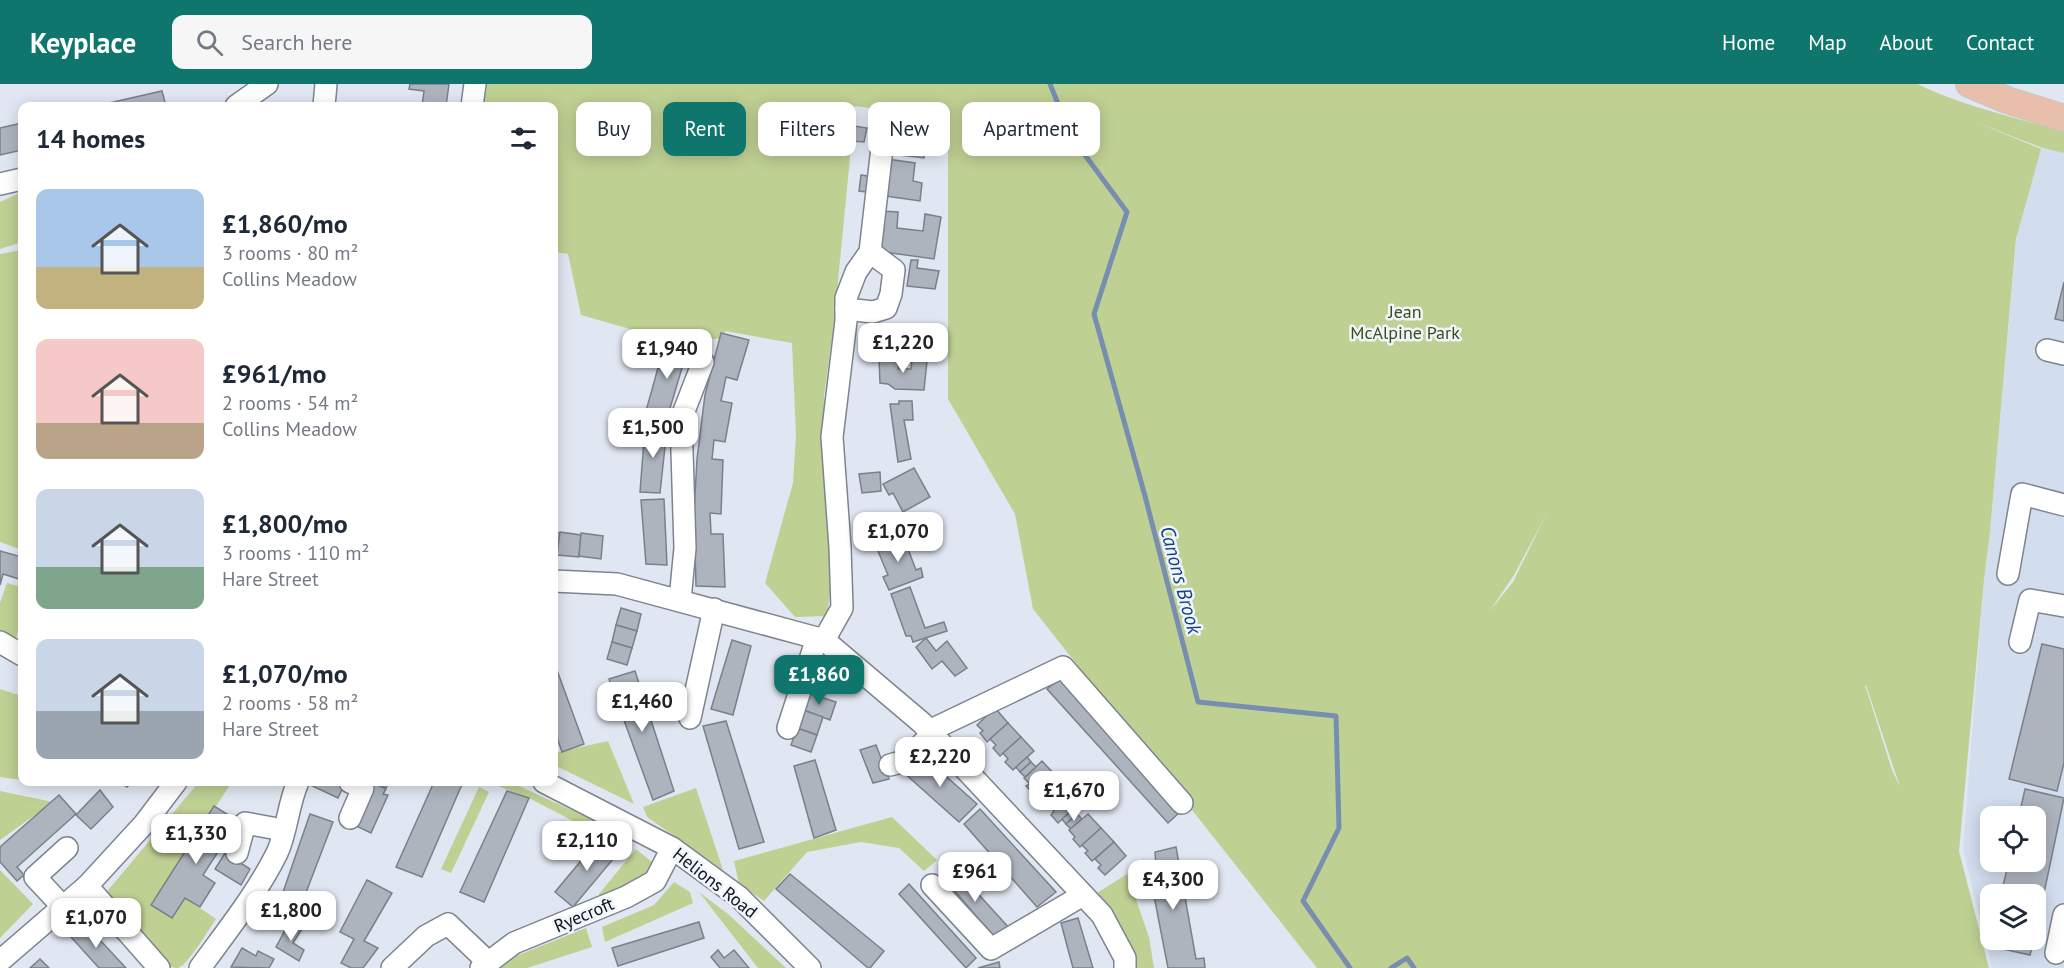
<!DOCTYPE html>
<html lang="en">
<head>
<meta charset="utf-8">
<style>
	:root { --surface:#fff; --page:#f6f6f7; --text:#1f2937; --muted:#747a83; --accent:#0f766e }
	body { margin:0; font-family:"PT Sans",sans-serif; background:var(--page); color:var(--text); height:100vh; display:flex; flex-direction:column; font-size:22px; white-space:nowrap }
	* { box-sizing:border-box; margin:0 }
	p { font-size:20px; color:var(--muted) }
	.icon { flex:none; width:33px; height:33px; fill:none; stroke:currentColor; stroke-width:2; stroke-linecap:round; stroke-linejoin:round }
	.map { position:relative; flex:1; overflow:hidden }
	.sheet { position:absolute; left:18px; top:18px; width:540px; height:684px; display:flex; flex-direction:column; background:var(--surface); border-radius:12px; box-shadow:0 3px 15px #0003 }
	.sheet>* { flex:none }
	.guide { position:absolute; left:576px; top:18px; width:570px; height:54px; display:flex; gap:12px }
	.controls { position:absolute; left:1980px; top:722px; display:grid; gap:12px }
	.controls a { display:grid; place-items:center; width:66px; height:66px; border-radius:12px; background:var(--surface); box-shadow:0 3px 15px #0003; font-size:30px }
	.price { position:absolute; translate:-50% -51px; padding:0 14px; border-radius:12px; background:#fff; color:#222; font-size:20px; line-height:39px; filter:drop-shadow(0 2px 3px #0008) }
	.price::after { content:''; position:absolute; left:50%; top:36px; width:18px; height:14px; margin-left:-9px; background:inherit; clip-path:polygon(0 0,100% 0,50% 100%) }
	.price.current { background:var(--accent); color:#fff }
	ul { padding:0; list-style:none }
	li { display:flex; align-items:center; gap:18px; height:150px; padding:0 18px }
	li span { display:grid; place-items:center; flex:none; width:168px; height:120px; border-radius:12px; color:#555 }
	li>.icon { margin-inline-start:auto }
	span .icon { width:72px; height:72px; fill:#fffc; stroke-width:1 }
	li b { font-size:26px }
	h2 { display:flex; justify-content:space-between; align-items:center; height:72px; padding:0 18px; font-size:26px }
	.tag { padding:0 21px; border-radius:12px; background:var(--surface); box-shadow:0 3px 15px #0003; font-size:21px; line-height:54px }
	.tag.current { background:var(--accent); color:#fff }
	header { display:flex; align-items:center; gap:36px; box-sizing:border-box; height:84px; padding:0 30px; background:var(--accent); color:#fff }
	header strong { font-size:28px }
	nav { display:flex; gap:33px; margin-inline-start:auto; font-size:21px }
	.search { width:420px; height:54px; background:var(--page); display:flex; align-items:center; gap:15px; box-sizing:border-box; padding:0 21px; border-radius:12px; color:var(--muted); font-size:22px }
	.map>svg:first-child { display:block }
	.built { fill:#d2ddee; fill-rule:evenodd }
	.green { fill:#bfd093; fill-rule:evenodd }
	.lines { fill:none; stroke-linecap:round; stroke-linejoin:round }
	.stream { stroke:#788eb1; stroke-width:5 }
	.building { fill:#aeb4be; stroke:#7a808a; stroke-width:1.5 }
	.minor-casing { stroke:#7e848e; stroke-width:24 }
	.major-casing { stroke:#c6c6c7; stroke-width:28 }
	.minor { stroke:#fff; stroke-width:21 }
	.major { stroke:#e8bfab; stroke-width:26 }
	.labels { text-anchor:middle; stroke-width:5; stroke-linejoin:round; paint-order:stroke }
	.park-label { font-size:18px; fill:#3f4b16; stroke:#eff5fd }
	.street-label { font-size:18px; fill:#111316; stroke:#eff5fd }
	.water-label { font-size:20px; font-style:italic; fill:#153f85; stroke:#eff5fd }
</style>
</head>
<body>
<header>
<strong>Keyplace</strong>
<div class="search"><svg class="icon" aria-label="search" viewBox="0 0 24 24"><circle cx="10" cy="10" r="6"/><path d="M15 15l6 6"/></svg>Search here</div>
<nav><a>Home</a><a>Map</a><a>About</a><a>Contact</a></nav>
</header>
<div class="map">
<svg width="2064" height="884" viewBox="0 0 2064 884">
	<rect width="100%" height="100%" fill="#e1e7f2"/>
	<!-- built -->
	<path class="built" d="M2064 55V884H1992L1963 766 1984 496 1990 447 2017 151 2040 63ZM1990 732H2036V777H1990ZM1990 810H2036V855H1990Z"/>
	<!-- green -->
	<g class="green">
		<path d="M474 0H1917C1963 22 2015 34 2064 47V69L2040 63 1973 37 2041 65 2016 155 1990 447 1984 496 1959 767 1989 884H1317L1033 525 1015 430 948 315V35L855 22 834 238 824 312 836 460 827 532 795 533 765 499 793 399 796 351 792 259 725 247 724 254 679 259 581 231 568 170 554 168V22H470ZM1547 429 1513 498 1489 528 1514 491ZM1860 601H1866L1900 703 1892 686 1865 601Z"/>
		<polygon points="22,108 22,158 0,165 0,118"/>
		<polygon points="22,166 22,466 0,458 0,170"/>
		<polygon points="7,499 22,503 22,531 15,558 0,556 0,519"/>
		<polygon points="0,605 22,612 22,696 0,693"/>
		<polygon points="608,657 634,720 554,681 554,669"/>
		<path d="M199 698H232L151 820 172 834 185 814 216 835C209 845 188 881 178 884 174 884 167 882 164 881L104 811Z"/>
		<polygon points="488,698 510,698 593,736 632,760 624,770 571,736 529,714"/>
		<polygon points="479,703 489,708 451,789 441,785"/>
		<polygon points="696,704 723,786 647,733 643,723"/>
		<polygon points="0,707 53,718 0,756"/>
		<polygon points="892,733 937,776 924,787 899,764 861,758 807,768 764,817 739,800 734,777"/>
		<polygon points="636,765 652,778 643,793 601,819 599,810"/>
		<polygon points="0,786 33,820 0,854"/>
		<polygon points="1127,790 1149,853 1154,884 1130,884 1094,811"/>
		<polygon points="674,798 690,808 693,819 605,858 602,843 654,821"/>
		<polygon points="699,808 728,830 786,884 758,884"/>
		<polygon points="586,844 592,863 527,884 494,884 496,880"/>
	</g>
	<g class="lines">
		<!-- stream -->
		<g class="stream">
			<polyline points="1050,0 1071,52 1127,128 1094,230 1145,412 1198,618 1336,632 1339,744 1303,817 1350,884"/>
			<polyline points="1391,884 1407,874 1414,884"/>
		</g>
	</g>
	<!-- building -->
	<g class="building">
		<polygon points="410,0 449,0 446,22 422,22 424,7 409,5"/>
		<polygon points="162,7 166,22 96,22"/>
		<polygon points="889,33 914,36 912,54 926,56 924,74 892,70 895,53 887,52"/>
		<polygon points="22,39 22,66 0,71 0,44"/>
		<polygon points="854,42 867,44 864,58 852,57"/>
		<polygon points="887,75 915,79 913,97 922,99 920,117 886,112"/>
		<polygon points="861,91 875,93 873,109 859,107"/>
		<polygon points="881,127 898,128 897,144 923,147 925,130 941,133 934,175 877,167"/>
		<polygon points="911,176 918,176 917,184 939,187 935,205 907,202"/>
		<polygon points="2064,198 2064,237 2055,235"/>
		<polygon points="721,249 749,256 737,296 726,293 721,317 732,319 725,358 714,356 712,375 723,376 721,430 710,429 711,450 723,450 725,503 696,502 694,429 697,375 705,311"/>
		<polygon points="667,252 690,257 665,341 644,334"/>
		<polygon points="879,275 900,275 898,285 911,285 912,275 927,277 924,306 895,305 888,300 880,299"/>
		<polygon points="899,317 912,317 913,336 904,336 911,375 898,378 890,320 899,320"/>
		<polygon points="645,343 667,344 660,409 640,408"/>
		<polygon points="914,384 930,413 903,428 893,409 889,411 883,400"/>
		<polygon points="880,388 881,407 862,409 859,390"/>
		<polygon points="664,415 667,481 646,480 641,416"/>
		<polygon points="554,448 560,449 557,472 554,472"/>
		<polygon points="560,448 581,451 579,473 557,471"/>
		<polygon points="581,449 603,452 601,475 579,472"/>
		<polygon points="903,452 916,486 921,484 923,493 889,506 883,493 888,491 875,460"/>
		<polygon points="0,467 22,473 22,496 3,490 0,501"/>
		<polygon points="910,503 925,544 944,538 947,547 913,558 911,552 906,552 891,510"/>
		<polygon points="621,524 641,530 637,547 616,541"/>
		<polygon points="616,541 637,547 632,564 612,558"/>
		<polygon points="926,554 936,567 947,557 967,584 955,592 942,577 932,585 916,563"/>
		<polygon points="732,556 751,562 733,631 711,625"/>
		<polygon points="612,558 632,564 627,581 607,575"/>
		<polygon points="2042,560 2064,565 2064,679 2057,707 2009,695"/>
		<polygon points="554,578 584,660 562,668 554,645"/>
		<polygon points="635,587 674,707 653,716 609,595"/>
		<polygon points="1061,594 1180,728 1168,739 1047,605"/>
		<polygon points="808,609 836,618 830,636 803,626"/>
		<polygon points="995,624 1008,639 987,658 980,649 983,647 977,641"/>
		<polygon points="803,626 823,633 817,651 797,644"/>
		<polygon points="726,637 764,758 739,765 703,642"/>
		<polygon points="1008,639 1021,653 1000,672 993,664 996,661 990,655"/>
		<polygon points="797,644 817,651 811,668 791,661"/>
		<polygon points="1021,653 1034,667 1013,686 1005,678 1008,675 1003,669"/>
		<polygon points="876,661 889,695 873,699 860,666"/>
		<polygon points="920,669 977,720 959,738 903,688"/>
		<polygon points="1027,673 1031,678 1020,688 1016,683"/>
		<polygon points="815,676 836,746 814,754 794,682"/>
		<polygon points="1042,677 1055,691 1034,710 1026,702 1030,700 1024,694"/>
		<polygon points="1031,678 1036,683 1025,693 1020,688"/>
		<polygon points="1055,691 1067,706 1046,725 1039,717 1042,714 1037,708"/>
		<polygon points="119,698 132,698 127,703"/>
		<polygon points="309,698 342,698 345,699 338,714 308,700"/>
		<polygon points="375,698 389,698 386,704"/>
		<polygon points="434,698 463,698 422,793 396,783"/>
		<polygon points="373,699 386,705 383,710 388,711 371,749 354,741"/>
		<polygon points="2025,705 2064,714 2036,847 2036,810 2001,810 2009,777 2036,777 2036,732 2019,732"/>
		<polygon points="100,706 113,723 91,745 76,731"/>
		<polygon points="1067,706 1080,719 1058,739 1051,731 1054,727 1049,722"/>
		<polygon points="507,707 529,714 484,818 460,808"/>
		<polygon points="59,711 76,730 17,783 24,791 17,797 0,778 0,763"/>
		<polygon points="214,722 238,737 203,791 215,799 200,823 185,814 172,834 151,821"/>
		<polygon points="980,725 1056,808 1037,823 964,740"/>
		<polygon points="1073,726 1077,730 1066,740 1062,735"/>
		<polygon points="310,730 333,738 302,819 282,811"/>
		<polygon points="1077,730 1082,735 1071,745 1066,740"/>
		<polygon points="1088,730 1101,744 1080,763 1073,755 1075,753 1069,746"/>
		<polygon points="1101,744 1114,758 1092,777 1085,769 1088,767 1082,761"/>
		<polygon points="600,754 619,768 573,823 555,808"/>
		<polygon points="1114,758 1126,772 1105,791 1098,784 1101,781 1095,775"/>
		<polygon points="1176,763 1196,875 1204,874 1205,884 1168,884 1148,781 1156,781 1155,768"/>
		<polygon points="225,769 250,785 241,801 215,785"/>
		<polygon points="949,778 1011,846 998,858 939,788"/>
		<polygon points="790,790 884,867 870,884 868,884 776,805"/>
		<polygon points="367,796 392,809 364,857 378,864 363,884 351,884 341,879 354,855 340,848"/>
		<polygon points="909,800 976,874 966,884 899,810"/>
		<polygon points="1078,834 1093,884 1073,884 1061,839"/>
		<polygon points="290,837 302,845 293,859 304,866 299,877 276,863"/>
		<polygon points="699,838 704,854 618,882 612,864"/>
		<polygon points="86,841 126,884 99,884 70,852"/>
		<polygon points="1991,855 2034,855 2030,871 1989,862"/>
		<polygon points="242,864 256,872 258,867 274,875 269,884 231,883"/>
		<polygon points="718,866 724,874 734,866 749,884 720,884 711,873"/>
		<polygon points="40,875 49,884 30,884"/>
		<polygon points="999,878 1000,884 978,884"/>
	</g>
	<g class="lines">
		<!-- minor casing -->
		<g class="minor-casing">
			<g id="minor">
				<polyline points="236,22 267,0"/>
				<polyline points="324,22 326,0"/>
				<polyline points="472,22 475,0"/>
				<polyline points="0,100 22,95"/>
				<polyline points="846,225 873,228 886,224 891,210 894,186 870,168"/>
				<polyline points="2047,266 2064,270"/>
				<polyline points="2008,490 2022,410 2064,421"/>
				<polyline points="554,497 617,500 824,556 922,639 1102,831 1125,874 1125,884"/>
				<polyline points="680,516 685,464 681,335 703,278"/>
				<polyline points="824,556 842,524 840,463 832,353 846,237 846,214 856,188 870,168 882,64"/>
				<polyline points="0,558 22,571"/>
				<polyline points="2020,558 2030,516 2064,522"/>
				<polyline points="690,634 714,525"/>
				<polyline points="788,644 817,554"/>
				<polyline points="929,647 1063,583 1182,719"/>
				<polyline points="890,681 905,677 932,650"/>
				<polyline points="350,698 363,704 350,734"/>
				<polyline points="544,698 672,764 739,813 810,884"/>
				<polyline points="237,769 245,739 283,746"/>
				<polyline points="932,801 991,865 1083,811"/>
				<polyline points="87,802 159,884"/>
				<polyline points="63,823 35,793 67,764"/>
				<polyline points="2056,869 2064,831"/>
				<polyline points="0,877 87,802 144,740 176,698"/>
				<path d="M200 884C226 848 258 808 277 769 287 748 288 720 298 698"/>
				<polyline points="392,884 426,852 448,840 488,878"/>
				<polyline points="481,884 514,859 626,813 655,797 672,764"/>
			</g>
		</g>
		<!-- major casing -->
		<g class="major-casing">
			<polyline id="major" points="1969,0 2007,16 2064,34"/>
		</g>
		<!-- minor -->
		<use href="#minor" class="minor"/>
		<!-- major -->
		<use href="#major" class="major"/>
	</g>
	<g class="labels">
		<!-- park labels -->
		<g class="park-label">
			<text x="1405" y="234">Jean<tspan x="1405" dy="21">McAlpine Park</tspan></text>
		</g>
		<!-- street labels -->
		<g class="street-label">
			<text transform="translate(715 799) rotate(38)" y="6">Helions Road</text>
			<text transform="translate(584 831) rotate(-23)" y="6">Ryecroft</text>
		</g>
		<!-- water labels -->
		<g class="water-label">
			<text transform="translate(1181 496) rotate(75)" y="7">Canons Brook</text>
		</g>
	</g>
</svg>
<div class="controls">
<a><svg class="icon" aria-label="locate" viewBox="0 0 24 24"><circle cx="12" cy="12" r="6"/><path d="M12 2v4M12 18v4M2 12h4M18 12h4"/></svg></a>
<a><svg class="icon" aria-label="layers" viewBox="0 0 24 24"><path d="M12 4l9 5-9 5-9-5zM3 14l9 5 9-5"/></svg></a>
</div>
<b class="price" style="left:903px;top:290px">£1,220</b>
<b class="price" style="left:667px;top:296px">£1,940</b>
<b class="price" style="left:653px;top:375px">£1,500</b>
<b class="price" style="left:898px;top:479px">£1,070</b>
<b class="price current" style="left:819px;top:622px">£1,860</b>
<b class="price" style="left:642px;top:649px">£1,460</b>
<b class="price" style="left:940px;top:704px">£2,220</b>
<b class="price" style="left:1074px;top:738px">£1,670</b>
<b class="price" style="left:196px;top:781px">£1,330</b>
<b class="price" style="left:587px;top:788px">£2,110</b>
<b class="price" style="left:975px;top:819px">£961</b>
<b class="price" style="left:1173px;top:827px">£4,300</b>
<b class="price" style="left:291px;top:858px">£1,800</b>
<b class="price" style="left:96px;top:865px">£1,070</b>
<div class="guide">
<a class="tag">Buy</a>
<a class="tag current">Rent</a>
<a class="tag">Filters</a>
<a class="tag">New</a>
<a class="tag">Apartment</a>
</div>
<section class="sheet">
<h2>14 homes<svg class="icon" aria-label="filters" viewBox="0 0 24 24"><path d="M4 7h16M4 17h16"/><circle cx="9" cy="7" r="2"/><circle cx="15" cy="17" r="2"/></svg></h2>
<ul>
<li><span style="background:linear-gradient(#a9c7e8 65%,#c2b280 0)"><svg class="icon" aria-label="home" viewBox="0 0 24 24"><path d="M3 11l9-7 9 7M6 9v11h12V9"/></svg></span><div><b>£1,860/mo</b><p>3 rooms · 80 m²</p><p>Collins Meadow</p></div></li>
<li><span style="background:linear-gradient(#f6c9c9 70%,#b9a48a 0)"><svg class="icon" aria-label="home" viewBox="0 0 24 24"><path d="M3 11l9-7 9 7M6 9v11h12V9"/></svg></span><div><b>£961/mo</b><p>2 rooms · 54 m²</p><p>Collins Meadow</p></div></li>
<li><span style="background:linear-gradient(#c9d6e8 65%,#7fa58c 0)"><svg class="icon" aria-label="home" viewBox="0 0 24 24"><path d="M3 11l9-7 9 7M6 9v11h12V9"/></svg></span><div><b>£1,800/mo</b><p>3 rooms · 110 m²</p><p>Hare Street</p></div></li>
<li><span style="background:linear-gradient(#c9d6e8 60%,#9aa5b1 0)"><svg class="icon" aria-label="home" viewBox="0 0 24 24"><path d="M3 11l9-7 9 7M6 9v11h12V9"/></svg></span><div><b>£1,070/mo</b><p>2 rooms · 58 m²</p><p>Hare Street</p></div></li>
</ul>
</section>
</div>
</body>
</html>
